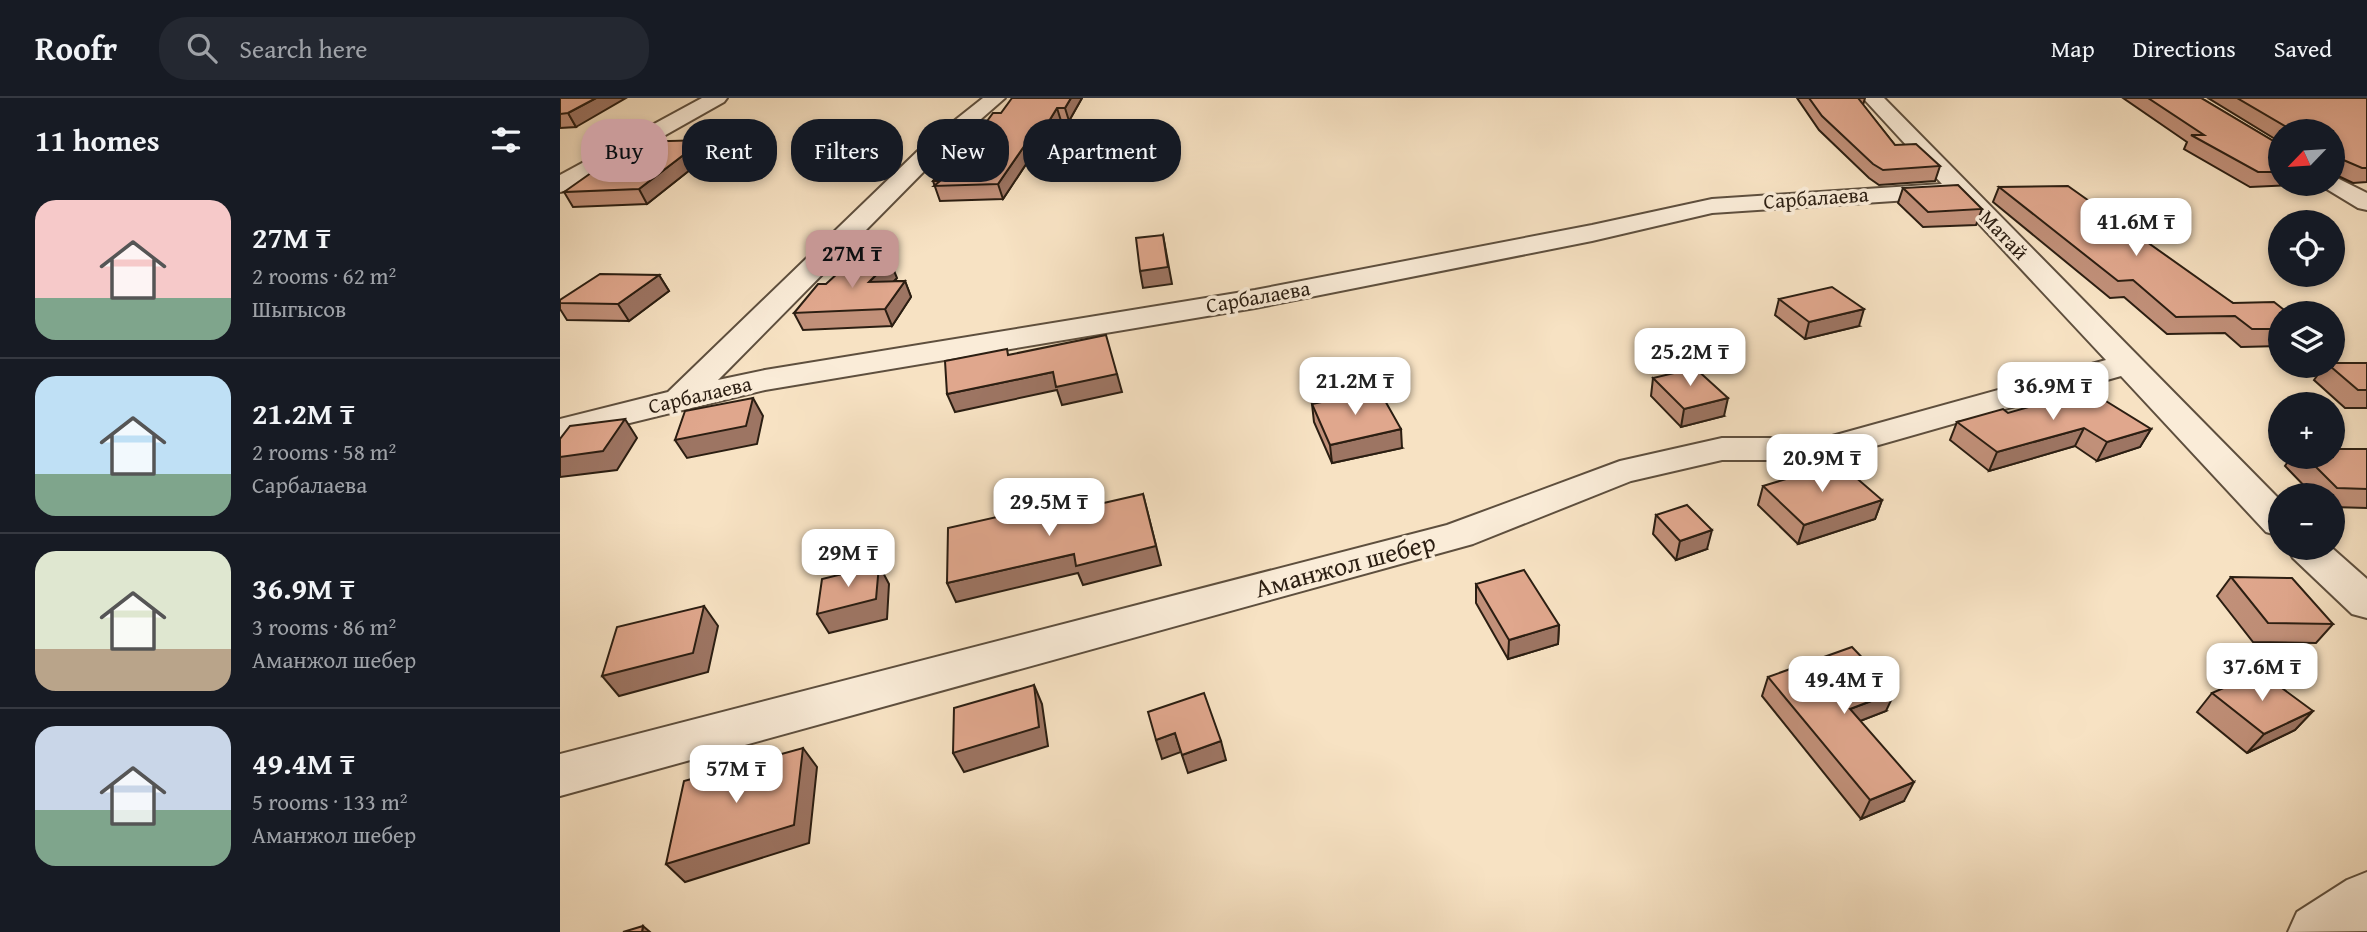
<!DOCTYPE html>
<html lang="en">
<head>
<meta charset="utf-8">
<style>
	:root { --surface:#171b24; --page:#242831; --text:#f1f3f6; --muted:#9ea1a6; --line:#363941; --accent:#c59692 }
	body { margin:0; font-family:"Gentium Book Plus",serif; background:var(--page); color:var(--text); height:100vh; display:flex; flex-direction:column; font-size:26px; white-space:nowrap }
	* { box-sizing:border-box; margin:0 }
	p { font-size:23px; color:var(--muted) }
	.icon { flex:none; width:38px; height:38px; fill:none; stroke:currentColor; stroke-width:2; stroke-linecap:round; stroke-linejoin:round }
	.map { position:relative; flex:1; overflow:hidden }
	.drawer { display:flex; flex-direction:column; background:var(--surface); width:560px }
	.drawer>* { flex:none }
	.guide { position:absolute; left:21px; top:21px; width:665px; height:63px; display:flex; gap:14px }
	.needle { width:46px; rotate:245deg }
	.buttons { position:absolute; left:1708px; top:21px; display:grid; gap:14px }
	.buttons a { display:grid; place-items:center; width:77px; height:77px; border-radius:50%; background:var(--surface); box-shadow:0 4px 10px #0003; font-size:35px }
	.price { position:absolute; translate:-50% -60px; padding:0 16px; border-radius:14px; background:#fff; color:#222; font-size:23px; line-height:46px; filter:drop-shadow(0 2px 4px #0008) }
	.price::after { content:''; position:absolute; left:50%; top:42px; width:21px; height:16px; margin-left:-10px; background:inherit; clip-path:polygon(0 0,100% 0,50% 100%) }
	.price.current { background:var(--accent); color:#111 }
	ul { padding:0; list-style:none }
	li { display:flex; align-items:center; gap:21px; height:175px; padding:0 35px }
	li+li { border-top:2px solid var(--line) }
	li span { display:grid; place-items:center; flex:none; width:196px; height:140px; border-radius:21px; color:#555 }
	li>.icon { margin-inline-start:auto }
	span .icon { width:84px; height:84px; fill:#fffc; stroke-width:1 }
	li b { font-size:30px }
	h2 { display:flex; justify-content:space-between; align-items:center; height:84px; padding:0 35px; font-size:30px }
	.pill { padding:0 24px; border-radius:28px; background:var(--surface); box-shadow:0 4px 10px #0003; font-size:24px; line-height:63px }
	.pill.current { background:var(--accent); color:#111 }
	header { display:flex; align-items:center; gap:42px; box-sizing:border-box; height:98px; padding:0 35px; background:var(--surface); border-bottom:2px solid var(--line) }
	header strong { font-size:33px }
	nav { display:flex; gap:38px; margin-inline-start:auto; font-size:24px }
	.search { width:490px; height:63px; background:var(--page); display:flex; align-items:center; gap:18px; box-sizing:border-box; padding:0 24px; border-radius:28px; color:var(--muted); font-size:26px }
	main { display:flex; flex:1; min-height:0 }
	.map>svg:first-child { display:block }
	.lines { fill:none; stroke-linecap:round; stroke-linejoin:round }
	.minor-casing { stroke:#5e4f3e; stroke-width:4 }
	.minor { fill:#faecd8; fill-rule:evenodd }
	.wall { fill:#c19079; stroke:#2b1e12; stroke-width:2 }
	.shaded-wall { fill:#9d7563; stroke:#2b1e12; stroke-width:2 }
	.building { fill:#e0a78d; stroke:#2b1e12; stroke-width:2 }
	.labels { text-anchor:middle; stroke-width:7; stroke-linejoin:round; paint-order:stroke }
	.far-street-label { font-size:21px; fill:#2b1e12; stroke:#faecd8 }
	.street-label { font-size:26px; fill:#2b1e12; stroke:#faecd8 }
</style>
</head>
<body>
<header>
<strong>Roofr</strong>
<div class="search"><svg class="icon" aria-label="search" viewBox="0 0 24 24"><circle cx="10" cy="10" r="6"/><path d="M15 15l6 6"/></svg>Search here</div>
<nav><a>Map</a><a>Directions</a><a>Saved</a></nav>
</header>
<main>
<section class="drawer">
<h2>11 homes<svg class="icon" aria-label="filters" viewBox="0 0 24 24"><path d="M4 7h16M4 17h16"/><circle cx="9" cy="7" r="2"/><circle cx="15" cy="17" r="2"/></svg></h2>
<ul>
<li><span style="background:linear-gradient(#f6c9c9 70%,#7fa58c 0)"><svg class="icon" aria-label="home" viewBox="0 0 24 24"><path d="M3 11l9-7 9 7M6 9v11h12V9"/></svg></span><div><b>27M ₸</b><p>2 rooms · 62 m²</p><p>Шыгысов</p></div></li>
<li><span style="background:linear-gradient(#bfe0f5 70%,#7fa58c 0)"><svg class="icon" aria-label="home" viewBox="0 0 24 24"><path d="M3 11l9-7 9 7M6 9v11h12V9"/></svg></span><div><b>21.2M ₸</b><p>2 rooms · 58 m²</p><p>Сарбалаева</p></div></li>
<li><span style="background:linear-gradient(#dfe7d0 70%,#b9a48a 0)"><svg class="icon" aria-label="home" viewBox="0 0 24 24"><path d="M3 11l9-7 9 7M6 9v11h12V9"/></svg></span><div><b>36.9M ₸</b><p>3 rooms · 86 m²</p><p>Аманжол шебер</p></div></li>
<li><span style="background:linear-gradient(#c9d6e8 60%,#7fa58c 0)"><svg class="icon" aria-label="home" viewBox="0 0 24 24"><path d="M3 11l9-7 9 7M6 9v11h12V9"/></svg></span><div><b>49.4M ₸</b><p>5 rooms · 133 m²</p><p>Аманжол шебер</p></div></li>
</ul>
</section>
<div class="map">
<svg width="1807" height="834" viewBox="0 0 1807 834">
	<rect width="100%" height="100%" fill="#f7e2c3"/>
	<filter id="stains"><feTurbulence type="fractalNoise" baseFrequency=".00286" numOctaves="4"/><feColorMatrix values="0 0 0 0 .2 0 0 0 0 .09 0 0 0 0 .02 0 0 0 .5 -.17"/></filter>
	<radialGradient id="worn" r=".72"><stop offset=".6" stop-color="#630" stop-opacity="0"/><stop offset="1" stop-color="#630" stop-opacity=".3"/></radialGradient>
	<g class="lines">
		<!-- minor casing -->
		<g class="minor-casing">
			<g id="minor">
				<polygon points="142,0 167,0 164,4 8,92 0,94 0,77"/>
				<polygon points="423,0 445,0 381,56 158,282 205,272 695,192 1032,127 1152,101 1382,86 1303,0 1324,0 1720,402 1720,438 1706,434 1561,278 1266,362 1162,362 1071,383 913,446 0,698 0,656 887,427 1060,363 1162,340 1265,340 1546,262 1394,99 1152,115 1032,143 695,210 205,292 0,342 0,321 108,294 365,46"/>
				<polygon points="1773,78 1807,95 1807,112 1798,110 1765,90 1762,86 1773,86"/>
				<polygon points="1727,450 1772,450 1807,481 1807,520 1792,516 1733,460"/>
				<polygon points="1807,774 1807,833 1728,834 1737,814 1787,782"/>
			</g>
		</g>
		<!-- minor -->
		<use href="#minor" class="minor"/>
	</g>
	<!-- wall -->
	<g class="wall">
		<polygon points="0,0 16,29 0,30"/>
		<polygon points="522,0 509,23 501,23 490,42 482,42 443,101 380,103 373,83 441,15"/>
		<polygon points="1237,0 1305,0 1303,7 1335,47 1380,68 1375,83 1319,87 1309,80 1259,32"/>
		<polygon points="1563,0 1641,0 1720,47 1720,86 1760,86 1690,89 1624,51 1627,44"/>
		<polygon points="1648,0 1807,0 1807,84 1793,85 1774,76 1773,79 1773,33 1720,33 1720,44"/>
		<polygon points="150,56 87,106 13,109 4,94"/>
		<polygon points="1439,89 1673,205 1720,215 1720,248 1681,249 1665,235 1607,236 1564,199 1550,200 1433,104"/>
		<polygon points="1343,90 1422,111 1416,127 1363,129 1338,105"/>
		<polygon points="99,177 109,193 69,223 7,222 0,211 0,205"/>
		<polygon points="337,180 334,183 345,183 351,199 332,228 243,232 234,215"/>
		<polygon points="1219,201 1299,228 1245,241 1215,217"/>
		<polygon points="1807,265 1807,310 1785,310 1754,282 1764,268"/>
		<polygon points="1093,280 1164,318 1121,329 1091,298"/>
		<polygon points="752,306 842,350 772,365 754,324"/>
		<polygon points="1448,315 1591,331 1580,349 1537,363 1515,348 1429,373 1390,342 1397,324"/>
		<polygon points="1807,351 1807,410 1773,409 1773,397 1753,397 1725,368 1731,359 1773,359"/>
		<polygon points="1203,388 1322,402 1315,421 1238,446 1198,407"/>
		<polygon points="1096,417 1147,451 1116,462 1093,436"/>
		<polygon points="1671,479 1773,526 1756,545 1693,544 1657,498"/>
		<polygon points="916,486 999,527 998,546 948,561 916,505"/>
		<polygon points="1208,579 1326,613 1300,623 1344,703 1301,721 1202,598"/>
		<polygon points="1652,595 1753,613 1735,632 1687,655 1637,614"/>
	</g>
	<!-- shaded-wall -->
	<g class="shaded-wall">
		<polygon points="36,0 66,0 16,29 8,15"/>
		<polygon points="511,0 522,0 509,23 505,10"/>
		<polygon points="497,10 501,23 490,42 486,28"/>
		<polygon points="478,28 482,42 443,101 438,86"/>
		<polygon points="143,42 150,56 87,106 79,91"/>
		<polygon points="603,137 612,186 583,190 580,173"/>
		<polygon points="330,163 337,180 316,201 309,184"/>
		<polygon points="99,177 109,193 69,223 58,206"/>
		<polygon points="345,183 351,199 332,228 325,211"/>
		<polygon points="1304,211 1299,228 1245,241 1249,224"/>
		<polygon points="493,274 557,276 562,294 502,307 497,292 395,314 387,296"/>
		<polygon points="193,300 203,318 197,346 127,360 115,342"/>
		<polygon points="1168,300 1164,318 1121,329 1124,311"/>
		<polygon points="65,321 77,340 57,372 0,379 0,359"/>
		<polygon points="1524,330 1515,348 1429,373 1437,354"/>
		<polygon points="841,331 842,350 772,365 770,347"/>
		<polygon points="1591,331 1580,349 1537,363 1547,344"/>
		<polygon points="583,396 601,467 523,487 518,475 396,504 387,485 514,456"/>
		<polygon points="1322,402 1315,421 1238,446 1244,427"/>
		<polygon points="1152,432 1147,451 1116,462 1120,443"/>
		<polygon points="319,467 329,486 327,521 269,535 257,516"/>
		<polygon points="144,508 158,528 148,574 59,598 42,578"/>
		<polygon points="999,527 998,546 948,561 949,542"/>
		<polygon points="474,587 482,606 488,648 404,674 393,655"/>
		<polygon points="1335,594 1326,613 1282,630 1290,611"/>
		<polygon points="1753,613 1735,632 1687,655 1704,636"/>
		<polygon points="615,635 621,654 602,661 596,642"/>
		<polygon points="661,643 666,662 628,675 622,657"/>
		<polygon points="243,650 257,669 249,745 125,784 106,766"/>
		<polygon points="1354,684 1344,703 1301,721 1310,702"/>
		<polygon points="83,828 90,834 82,834"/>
	</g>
	<!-- building -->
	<g class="building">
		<polygon points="0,0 36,0 8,15 0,16"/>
		<polygon points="452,0 511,0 505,10 497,10 486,28 478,28 438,86 374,88 380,83 373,83 399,49 408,49 433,15 441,15"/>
		<polygon points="1249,0 1298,0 1335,47 1356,46 1380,68 1323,72 1313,66 1262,18"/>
		<polygon points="1588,0 1641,0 1720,47 1720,74 1698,74 1631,37 1644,37"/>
		<polygon points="1677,0 1807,0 1807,70 1802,70 1781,61 1779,69 1773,69 1773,33 1730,33 1730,31"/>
		<polygon points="143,42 79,91 4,94 75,44"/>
		<polygon points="1398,87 1422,111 1368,114 1343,90"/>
		<polygon points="1508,88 1673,205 1714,204 1728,215 1720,215 1720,231 1692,231 1675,218 1616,219 1573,182 1558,183 1439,89"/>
		<polygon points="603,137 608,169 580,173 576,140"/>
		<polygon points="291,163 330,163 309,184 345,183 325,211 234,215 258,186 266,186"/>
		<polygon points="40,176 99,177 58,206 0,205 0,202"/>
		<polygon points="1272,189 1304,211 1249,224 1219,201"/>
		<polygon points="546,237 557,276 496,289 493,274 387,296 385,263 447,251 448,257"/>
		<polygon points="1773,265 1807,265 1807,292 1798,292 1770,268 1773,268"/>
		<polygon points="1135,270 1168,300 1124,311 1093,280"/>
		<polygon points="819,292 841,331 770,347 752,306"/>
		<polygon points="1528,292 1591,331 1547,344 1524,330 1437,354 1397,324 1443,311 1448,315"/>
		<polygon points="193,300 186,328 115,342 125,313"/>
		<polygon points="65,321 43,353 0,359 0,341 10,328"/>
		<polygon points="1773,351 1807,351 1807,391 1777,390 1746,359 1773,359"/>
		<polygon points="1279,365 1322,402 1244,427 1203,388"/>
		<polygon points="583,396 596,448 516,468 514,456 387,485 388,430 464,413 465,423"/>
		<polygon points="1127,407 1152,432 1120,443 1096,417"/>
		<polygon points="319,467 316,501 257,516 262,481"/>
		<polygon points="964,472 999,527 949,542 916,486"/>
		<polygon points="1671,479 1732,480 1773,526 1708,525"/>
		<polygon points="144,508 133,555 42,578 57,529"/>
		<polygon points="1292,549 1335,594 1290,611 1354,684 1310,702 1208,579"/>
		<polygon points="1700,574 1753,613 1704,636 1652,595"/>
		<polygon points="474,587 479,629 393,655 394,610"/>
		<polygon points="644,595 661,643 622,657 615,635 596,642 588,614"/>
		<polygon points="243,650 234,727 106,766 124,683"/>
		<polygon points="83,828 82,834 63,834"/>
	</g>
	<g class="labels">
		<!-- far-street labels -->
		<g class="far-street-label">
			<text transform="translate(1256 100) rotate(-4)" y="7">Сарбалаева</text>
			<text transform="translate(1444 137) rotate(46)" y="7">Матай</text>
			<text transform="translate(698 199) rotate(-10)" y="7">Сарбалаева</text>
			<text transform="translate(140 297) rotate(-13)" y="7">Сарбалаева</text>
		</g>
		<!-- street labels -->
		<g class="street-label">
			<text transform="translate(785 467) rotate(-15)" y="9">Аманжол шебер</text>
		</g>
	</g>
	<rect width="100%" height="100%" filter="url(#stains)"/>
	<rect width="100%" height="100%" fill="url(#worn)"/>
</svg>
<div class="buttons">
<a><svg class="needle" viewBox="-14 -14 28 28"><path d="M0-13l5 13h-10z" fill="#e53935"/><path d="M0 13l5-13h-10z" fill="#9ea1a6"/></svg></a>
<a><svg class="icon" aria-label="locate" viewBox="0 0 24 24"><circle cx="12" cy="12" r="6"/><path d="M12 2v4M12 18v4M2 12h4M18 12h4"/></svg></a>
<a><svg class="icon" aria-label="layers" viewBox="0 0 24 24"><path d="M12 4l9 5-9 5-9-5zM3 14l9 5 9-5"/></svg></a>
<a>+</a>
<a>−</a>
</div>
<b class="price" style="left:1576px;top:160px">41.6M ₸</b>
<b class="price current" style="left:292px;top:192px">27M ₸</b>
<b class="price" style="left:1130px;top:290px">25.2M ₸</b>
<b class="price" style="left:795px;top:319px">21.2M ₸</b>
<b class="price" style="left:1493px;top:324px">36.9M ₸</b>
<b class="price" style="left:1262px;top:396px">20.9M ₸</b>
<b class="price" style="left:489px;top:440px">29.5M ₸</b>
<b class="price" style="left:288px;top:491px">29M ₸</b>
<b class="price" style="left:1702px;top:605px">37.6M ₸</b>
<b class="price" style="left:1284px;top:618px">49.4M ₸</b>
<b class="price" style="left:176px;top:707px">57M ₸</b>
<div class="guide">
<a class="pill current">Buy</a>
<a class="pill">Rent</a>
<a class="pill">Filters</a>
<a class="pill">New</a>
<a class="pill">Apartment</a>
</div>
</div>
</main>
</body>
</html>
